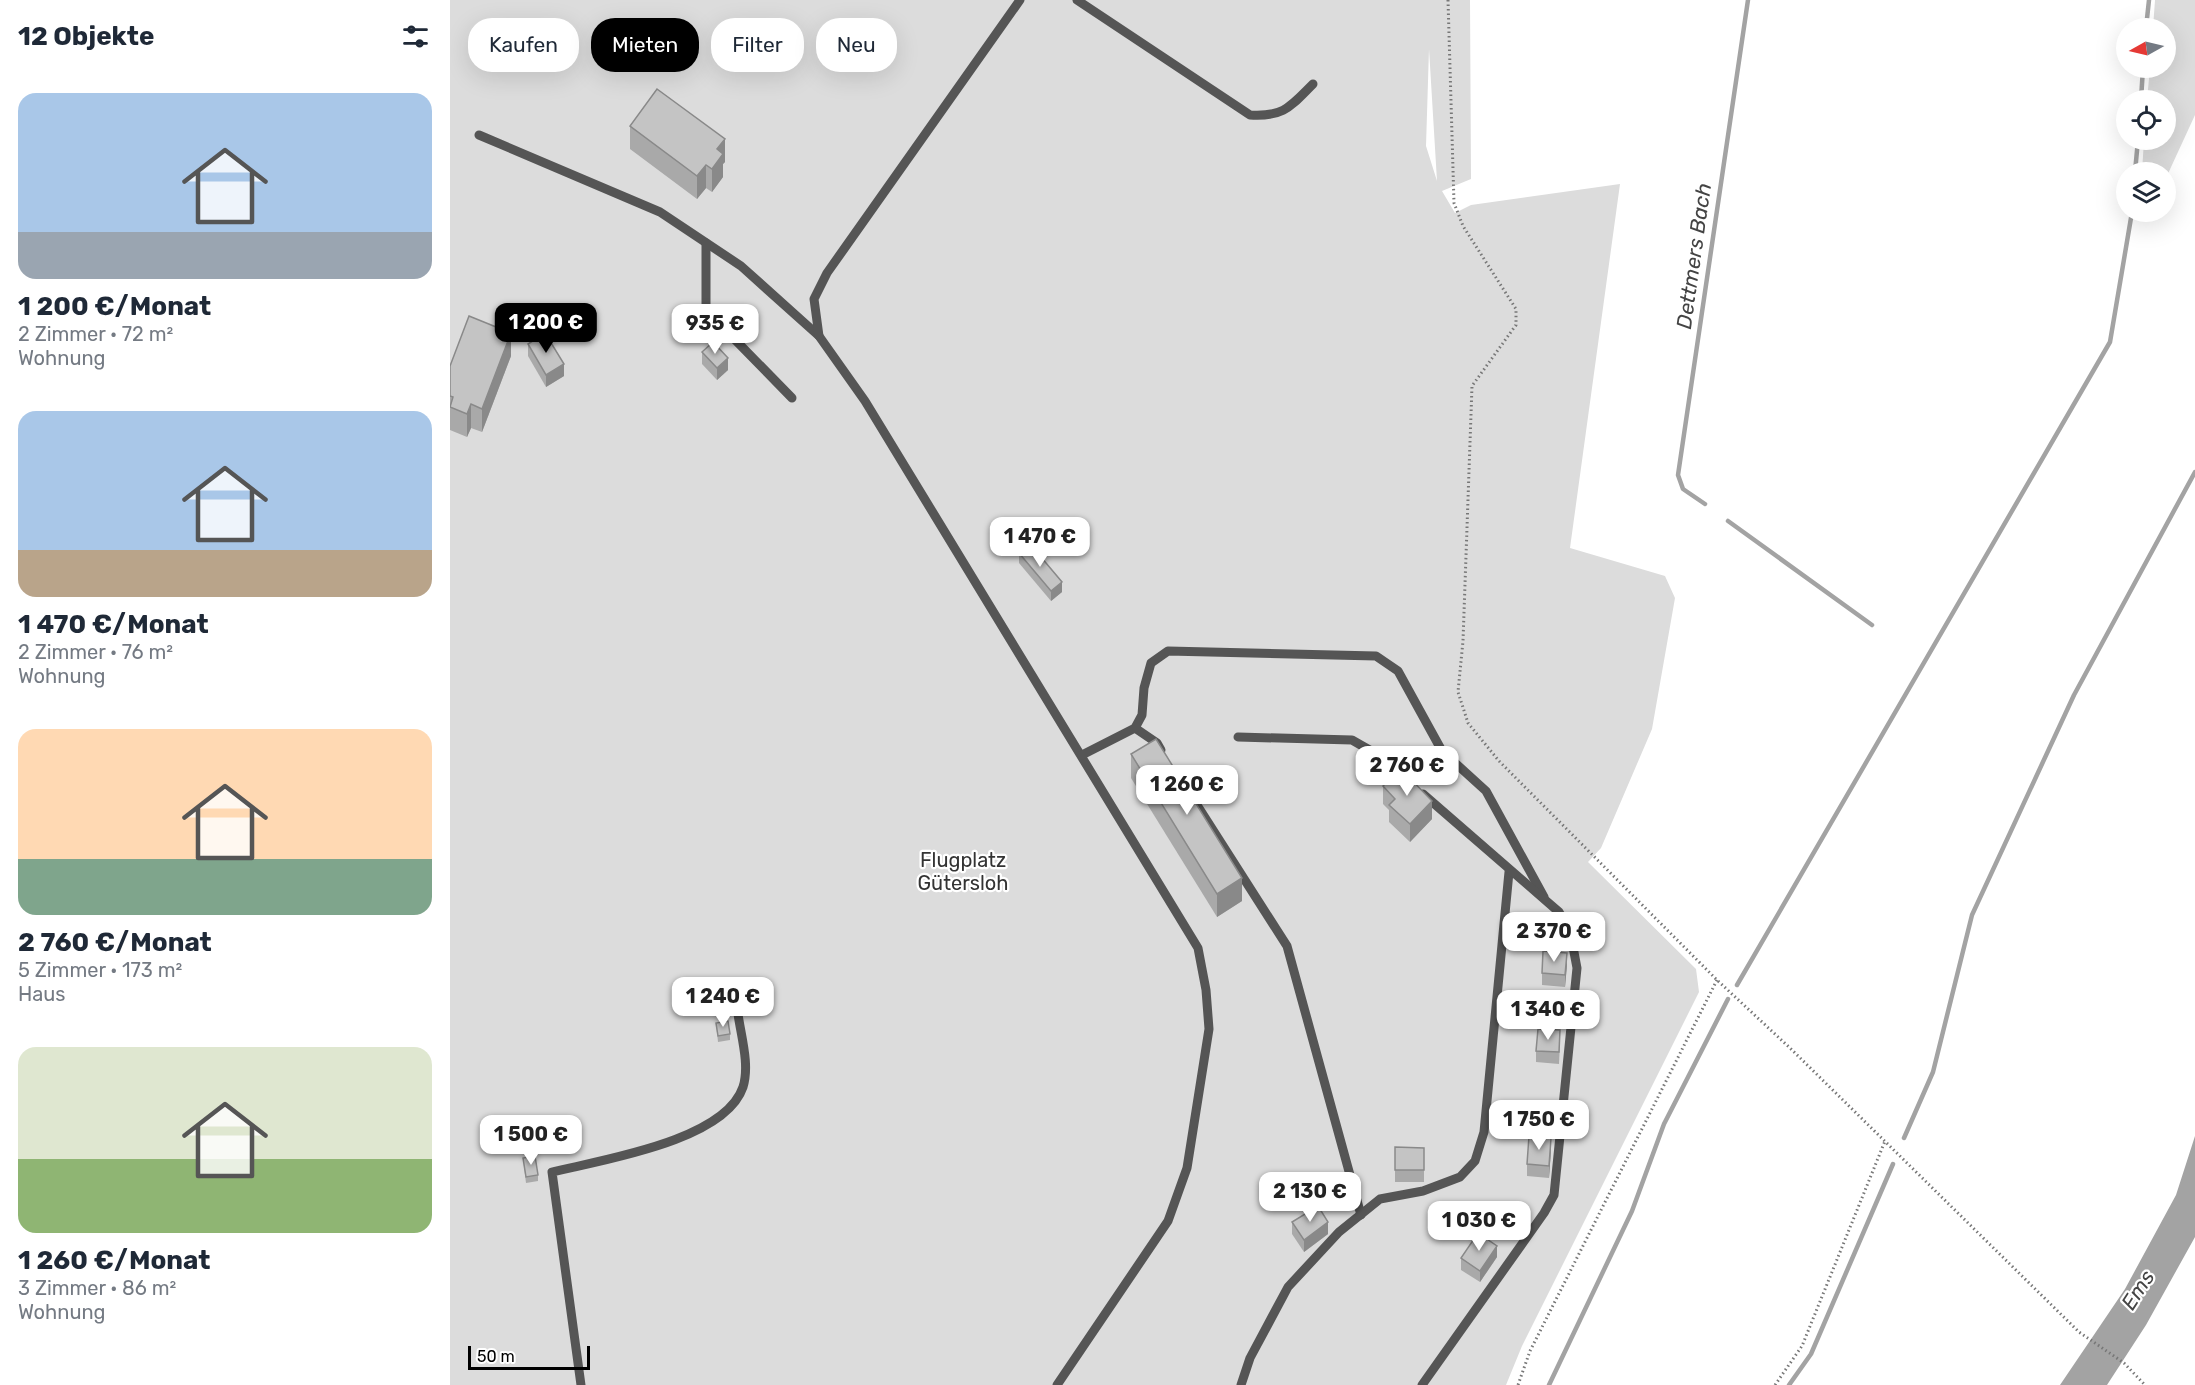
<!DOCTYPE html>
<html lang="de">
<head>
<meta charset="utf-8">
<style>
	:root { --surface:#fff; --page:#f2f2f3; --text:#1f2937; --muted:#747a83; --accent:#000 }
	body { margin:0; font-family:Rubik,sans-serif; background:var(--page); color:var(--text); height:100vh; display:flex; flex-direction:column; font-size:22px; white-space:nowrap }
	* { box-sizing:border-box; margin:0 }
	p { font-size:20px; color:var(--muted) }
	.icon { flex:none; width:33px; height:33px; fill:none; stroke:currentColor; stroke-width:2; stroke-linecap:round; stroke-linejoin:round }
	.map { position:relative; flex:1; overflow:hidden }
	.side { display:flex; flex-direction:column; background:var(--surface); width:450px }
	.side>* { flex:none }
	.hud { position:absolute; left:18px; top:18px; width:570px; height:54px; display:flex; gap:12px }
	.needle { width:39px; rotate:262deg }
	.buttons { position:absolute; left:1666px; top:18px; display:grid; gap:12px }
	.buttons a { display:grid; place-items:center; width:60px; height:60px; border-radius:50%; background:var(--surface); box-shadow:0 6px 24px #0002; font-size:30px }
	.scale { position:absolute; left:18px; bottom:15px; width:122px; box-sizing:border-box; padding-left:6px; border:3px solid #000; border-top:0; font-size:16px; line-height:21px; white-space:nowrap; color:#000; -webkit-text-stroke:4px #fff; paint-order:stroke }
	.price { position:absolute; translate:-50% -51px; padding:0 14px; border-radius:12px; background:#fff; color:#222; font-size:20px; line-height:39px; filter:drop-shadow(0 2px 3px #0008) }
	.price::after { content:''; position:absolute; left:50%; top:36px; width:18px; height:14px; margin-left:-9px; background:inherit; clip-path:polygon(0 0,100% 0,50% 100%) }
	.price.current { background:var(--accent); color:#fff }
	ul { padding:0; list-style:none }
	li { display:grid; align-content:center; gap:12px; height:318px; padding:0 18px }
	li span { display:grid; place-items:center; height:186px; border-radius:18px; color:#555 }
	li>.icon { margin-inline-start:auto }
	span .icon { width:108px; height:108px; fill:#fffc; stroke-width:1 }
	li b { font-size:26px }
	h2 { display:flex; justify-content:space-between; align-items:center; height:72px; padding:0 18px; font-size:26px }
	.tag { padding:0 21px; border-radius:24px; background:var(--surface); box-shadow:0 6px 24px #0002; font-size:21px; line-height:54px }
	.tag.current { background:var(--accent); color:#fff }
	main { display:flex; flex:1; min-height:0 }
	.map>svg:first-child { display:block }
	.green { fill:#dcdcdc; fill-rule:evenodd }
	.water { fill:#a3a3a3 }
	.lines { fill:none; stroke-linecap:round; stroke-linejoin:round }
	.stream { stroke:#a3a3a3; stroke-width:4.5 }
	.path { stroke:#777; stroke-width:3; stroke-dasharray:1.5 3; stroke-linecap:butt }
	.lane { stroke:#555; stroke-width:9 }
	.wall { fill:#a9a9a9 }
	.shaded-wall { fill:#898989 }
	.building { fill:#c4c4c4; stroke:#898989; stroke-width:1.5 }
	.labels { text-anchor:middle; stroke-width:4.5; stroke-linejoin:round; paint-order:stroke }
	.park-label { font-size:20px; fill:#333; stroke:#fff }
	.water-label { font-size:21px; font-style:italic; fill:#444; stroke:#fff }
</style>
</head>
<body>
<main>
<section class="side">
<h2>12 Objekte<svg class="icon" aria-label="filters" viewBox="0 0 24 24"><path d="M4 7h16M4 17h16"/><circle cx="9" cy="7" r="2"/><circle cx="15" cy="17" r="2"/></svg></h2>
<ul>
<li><span style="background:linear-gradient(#a9c7e8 75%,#9aa5b1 0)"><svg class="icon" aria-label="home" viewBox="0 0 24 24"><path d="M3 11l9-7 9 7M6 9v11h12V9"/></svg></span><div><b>1 200 €/Monat</b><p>2 Zimmer · 72 m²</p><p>Wohnung</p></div></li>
<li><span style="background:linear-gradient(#a9c7e8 75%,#b9a48a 0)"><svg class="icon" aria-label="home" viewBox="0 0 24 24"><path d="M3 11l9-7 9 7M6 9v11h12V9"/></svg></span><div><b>1 470 €/Monat</b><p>2 Zimmer · 76 m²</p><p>Wohnung</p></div></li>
<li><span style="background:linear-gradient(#ffd9b3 70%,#7fa58c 0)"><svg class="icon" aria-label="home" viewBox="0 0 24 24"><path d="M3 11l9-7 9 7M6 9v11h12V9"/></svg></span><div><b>2 760 €/Monat</b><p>5 Zimmer · 173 m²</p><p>Haus</p></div></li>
<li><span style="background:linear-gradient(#dfe7d0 60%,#8fb573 0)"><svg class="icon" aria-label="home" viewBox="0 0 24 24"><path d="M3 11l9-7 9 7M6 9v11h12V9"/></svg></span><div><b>1 260 €/Monat</b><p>3 Zimmer · 86 m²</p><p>Wohnung</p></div></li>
</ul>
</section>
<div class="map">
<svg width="1745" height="1385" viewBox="0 0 1745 1385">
	<rect width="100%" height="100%" fill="#fff"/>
	<!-- green -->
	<g class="green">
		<path d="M0 0H1020L1021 179 992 191 1005 213 1021 205 1170 184 1120 548 1215 576 1225 598 1202 729 1151 848 1138 862 1246 969 1249 992 1072 1346 1056 1385H0ZM979 49 987 181 976 146Z"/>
		<polygon points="1705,0 1745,0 1745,115 1716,178 1716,172 1692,172 1694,140 1716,140 1716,100 1697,100 1700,68 1716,68 1716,28 1703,28"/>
	</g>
	<!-- water -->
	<polygon class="water" points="1745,1136 1745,1237 1696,1325 1657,1385 1610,1385 1675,1289 1726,1195"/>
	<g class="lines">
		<!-- stream -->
		<g class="stream">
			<polyline points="1696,28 1699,0"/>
			<polyline points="1691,100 1693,68"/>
			<polyline points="1685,172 1688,140"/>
			<polyline points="1255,504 1233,489 1228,475 1298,0"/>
			<polyline points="1278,521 1422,625"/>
			<polyline points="1287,985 1660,342 1682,212"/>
			<polyline points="1454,1138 1483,1072 1522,915 1624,695 1745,472"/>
			<polyline points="1099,1385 1182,1211 1214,1124 1278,999"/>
			<polyline points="1339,1385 1361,1354 1443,1164"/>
		</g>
		<!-- path -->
		<g class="path">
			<polyline points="998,0 1004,203 1013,226 1066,309 1066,325 1022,386 1013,641 1008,692 1018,723 1049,761 1267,980 1340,1048 1629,1332 1674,1363 1695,1385"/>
			<polyline points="1068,1385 1080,1351 1267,980"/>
			<polyline points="1325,1385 1352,1346 1435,1141"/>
		</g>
		<!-- lane -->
		<g class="lane">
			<path d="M627 0 800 115C834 117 840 107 863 84"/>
			<polyline points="29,135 210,212 291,266 369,336 415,401 748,948 756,990 759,1029 737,1168 718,1221 607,1385"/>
			<polyline points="256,243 256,310 342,398"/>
			<polyline points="369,336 364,299 377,273 570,0"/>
			<polyline points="685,728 707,743 711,750"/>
			<polyline points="788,737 902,740 930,756 956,779"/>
			<polyline points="632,755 685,728 692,715 694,688 701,663 718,651 926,656 948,671 992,751 1036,791 1094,897"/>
			<polyline points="745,802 837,946 911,1215"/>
			<path d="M131 1385 102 1172C151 1160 275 1141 293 1087 300 1065 291 1036 288 1014"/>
			<polyline points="791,1385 800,1358 838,1287 889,1232 930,1199 973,1191 1010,1177 1025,1161 1034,1132 1059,872"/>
			<polyline points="972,1385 1094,1213 1104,1195 1127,968 1120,931 1109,912 973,794"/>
		</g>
	</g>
	<!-- wall -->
	<g class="wall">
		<polygon points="180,126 275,162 273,164 273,177 262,192 256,188 247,199 180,149"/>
		<polygon points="78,344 114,376 96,387 78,356"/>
		<polygon points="252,352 278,370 267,380 252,364"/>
		<polygon points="61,356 32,432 21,428 17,437 0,430 0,366"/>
		<polygon points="569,553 612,592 601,601 569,563"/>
		<polygon points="681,754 792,901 767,917 681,778"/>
		<polygon points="933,786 982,819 960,842 939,822 939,810 933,804"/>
		<polygon points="1117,965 1115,987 1092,985 1092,973"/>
		<polygon points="266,1023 280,1034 280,1040 268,1042"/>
		<polygon points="1110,1042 1109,1064 1086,1062 1086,1051"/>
		<polygon points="945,1147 974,1148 974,1182 945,1182"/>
		<polygon points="1101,1149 1099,1178 1077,1176 1077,1164"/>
		<polygon points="73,1158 88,1175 88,1181 76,1183"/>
		<polygon points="842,1222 878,1234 854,1252 842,1234"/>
		<polygon points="1047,1257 1030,1282 1011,1270 1011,1258"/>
	</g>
	<!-- shaded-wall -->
	<g class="shaded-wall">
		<polygon points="275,139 275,162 273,164 273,177 262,192 262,169 267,149"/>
		<polygon points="256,165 256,188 247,199 247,176"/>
		<polygon points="61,333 61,356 32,432 32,409"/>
		<polygon points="278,358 278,370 267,380 267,368"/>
		<polygon points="114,364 114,376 96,387 96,375"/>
		<polygon points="21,404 21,428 17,437 17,414"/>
		<polygon points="612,582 612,592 601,601 601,591"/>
		<polygon points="982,801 982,819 960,842 960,824"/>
		<polygon points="792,878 792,901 767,917 767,894"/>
		<polygon points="1117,953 1117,965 1115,987 1115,975"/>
		<polygon points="1101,1138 1101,1149 1099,1178 1099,1166"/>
		<polygon points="878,1222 878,1234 854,1252 854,1240"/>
		<polygon points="1047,1246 1047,1257 1030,1282 1030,1271"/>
	</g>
	<!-- building -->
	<g class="building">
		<polygon points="207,89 275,139 267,149 273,154 262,169 256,165 247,176 180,126"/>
		<polygon points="19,316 61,333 32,409 21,404 17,414 0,407 3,397 0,396 0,366"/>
		<polygon points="95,333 114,364 96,375 78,344"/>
		<polygon points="263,342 278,358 267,368 252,352"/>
		<polygon points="580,544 612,582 601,591 569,553"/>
		<polygon points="706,739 792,878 767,894 681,754"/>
		<polygon points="951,769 982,801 960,824 939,805 945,799 933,786"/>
		<polygon points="1093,951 1117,953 1115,975 1092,973"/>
		<polygon points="278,1021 280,1034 268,1036 266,1023"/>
		<polygon points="1088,1029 1110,1030 1109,1052 1086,1051"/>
		<polygon points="1079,1136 1101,1138 1099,1166 1077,1164"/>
		<polygon points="945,1147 974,1148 974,1170 945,1170"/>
		<polygon points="85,1156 88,1175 76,1177 73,1158"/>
		<polygon points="868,1206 878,1222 854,1240 842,1222"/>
		<polygon points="1028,1233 1047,1246 1030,1271 1011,1258"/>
	</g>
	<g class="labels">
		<!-- park labels -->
		<g class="park-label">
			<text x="513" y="867">Flugplatz<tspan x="513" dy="23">Gütersloh</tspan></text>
		</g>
		<!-- water labels -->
		<g class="water-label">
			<text transform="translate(1244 256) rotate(-82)" y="7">Dettmers Bach</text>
			<text transform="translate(1688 1290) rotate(-57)" y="7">Ems</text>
		</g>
	</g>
</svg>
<div class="buttons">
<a><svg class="needle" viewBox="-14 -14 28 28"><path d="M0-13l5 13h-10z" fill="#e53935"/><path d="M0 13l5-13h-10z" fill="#747a83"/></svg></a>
<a><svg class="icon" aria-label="locate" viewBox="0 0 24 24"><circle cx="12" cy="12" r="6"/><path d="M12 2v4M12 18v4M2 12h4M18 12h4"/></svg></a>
<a><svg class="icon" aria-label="layers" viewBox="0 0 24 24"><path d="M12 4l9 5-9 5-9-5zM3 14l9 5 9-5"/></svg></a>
</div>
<div class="scale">50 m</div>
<b class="price current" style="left:96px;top:354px">1 200 €</b>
<b class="price" style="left:265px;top:355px">935 €</b>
<b class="price" style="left:590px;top:568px">1 470 €</b>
<b class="price" style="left:957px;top:797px">2 760 €</b>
<b class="price" style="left:737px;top:816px">1 260 €</b>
<b class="price" style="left:1104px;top:963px">2 370 €</b>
<b class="price" style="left:273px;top:1028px">1 240 €</b>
<b class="price" style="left:1098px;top:1041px">1 340 €</b>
<b class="price" style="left:1089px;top:1151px">1 750 €</b>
<b class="price" style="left:81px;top:1166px">1 500 €</b>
<b class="price" style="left:860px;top:1223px">2 130 €</b>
<b class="price" style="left:1029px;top:1252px">1 030 €</b>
<div class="hud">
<a class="tag">Kaufen</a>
<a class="tag current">Mieten</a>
<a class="tag">Filter</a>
<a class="tag">Neu</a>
</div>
</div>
</main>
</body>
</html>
